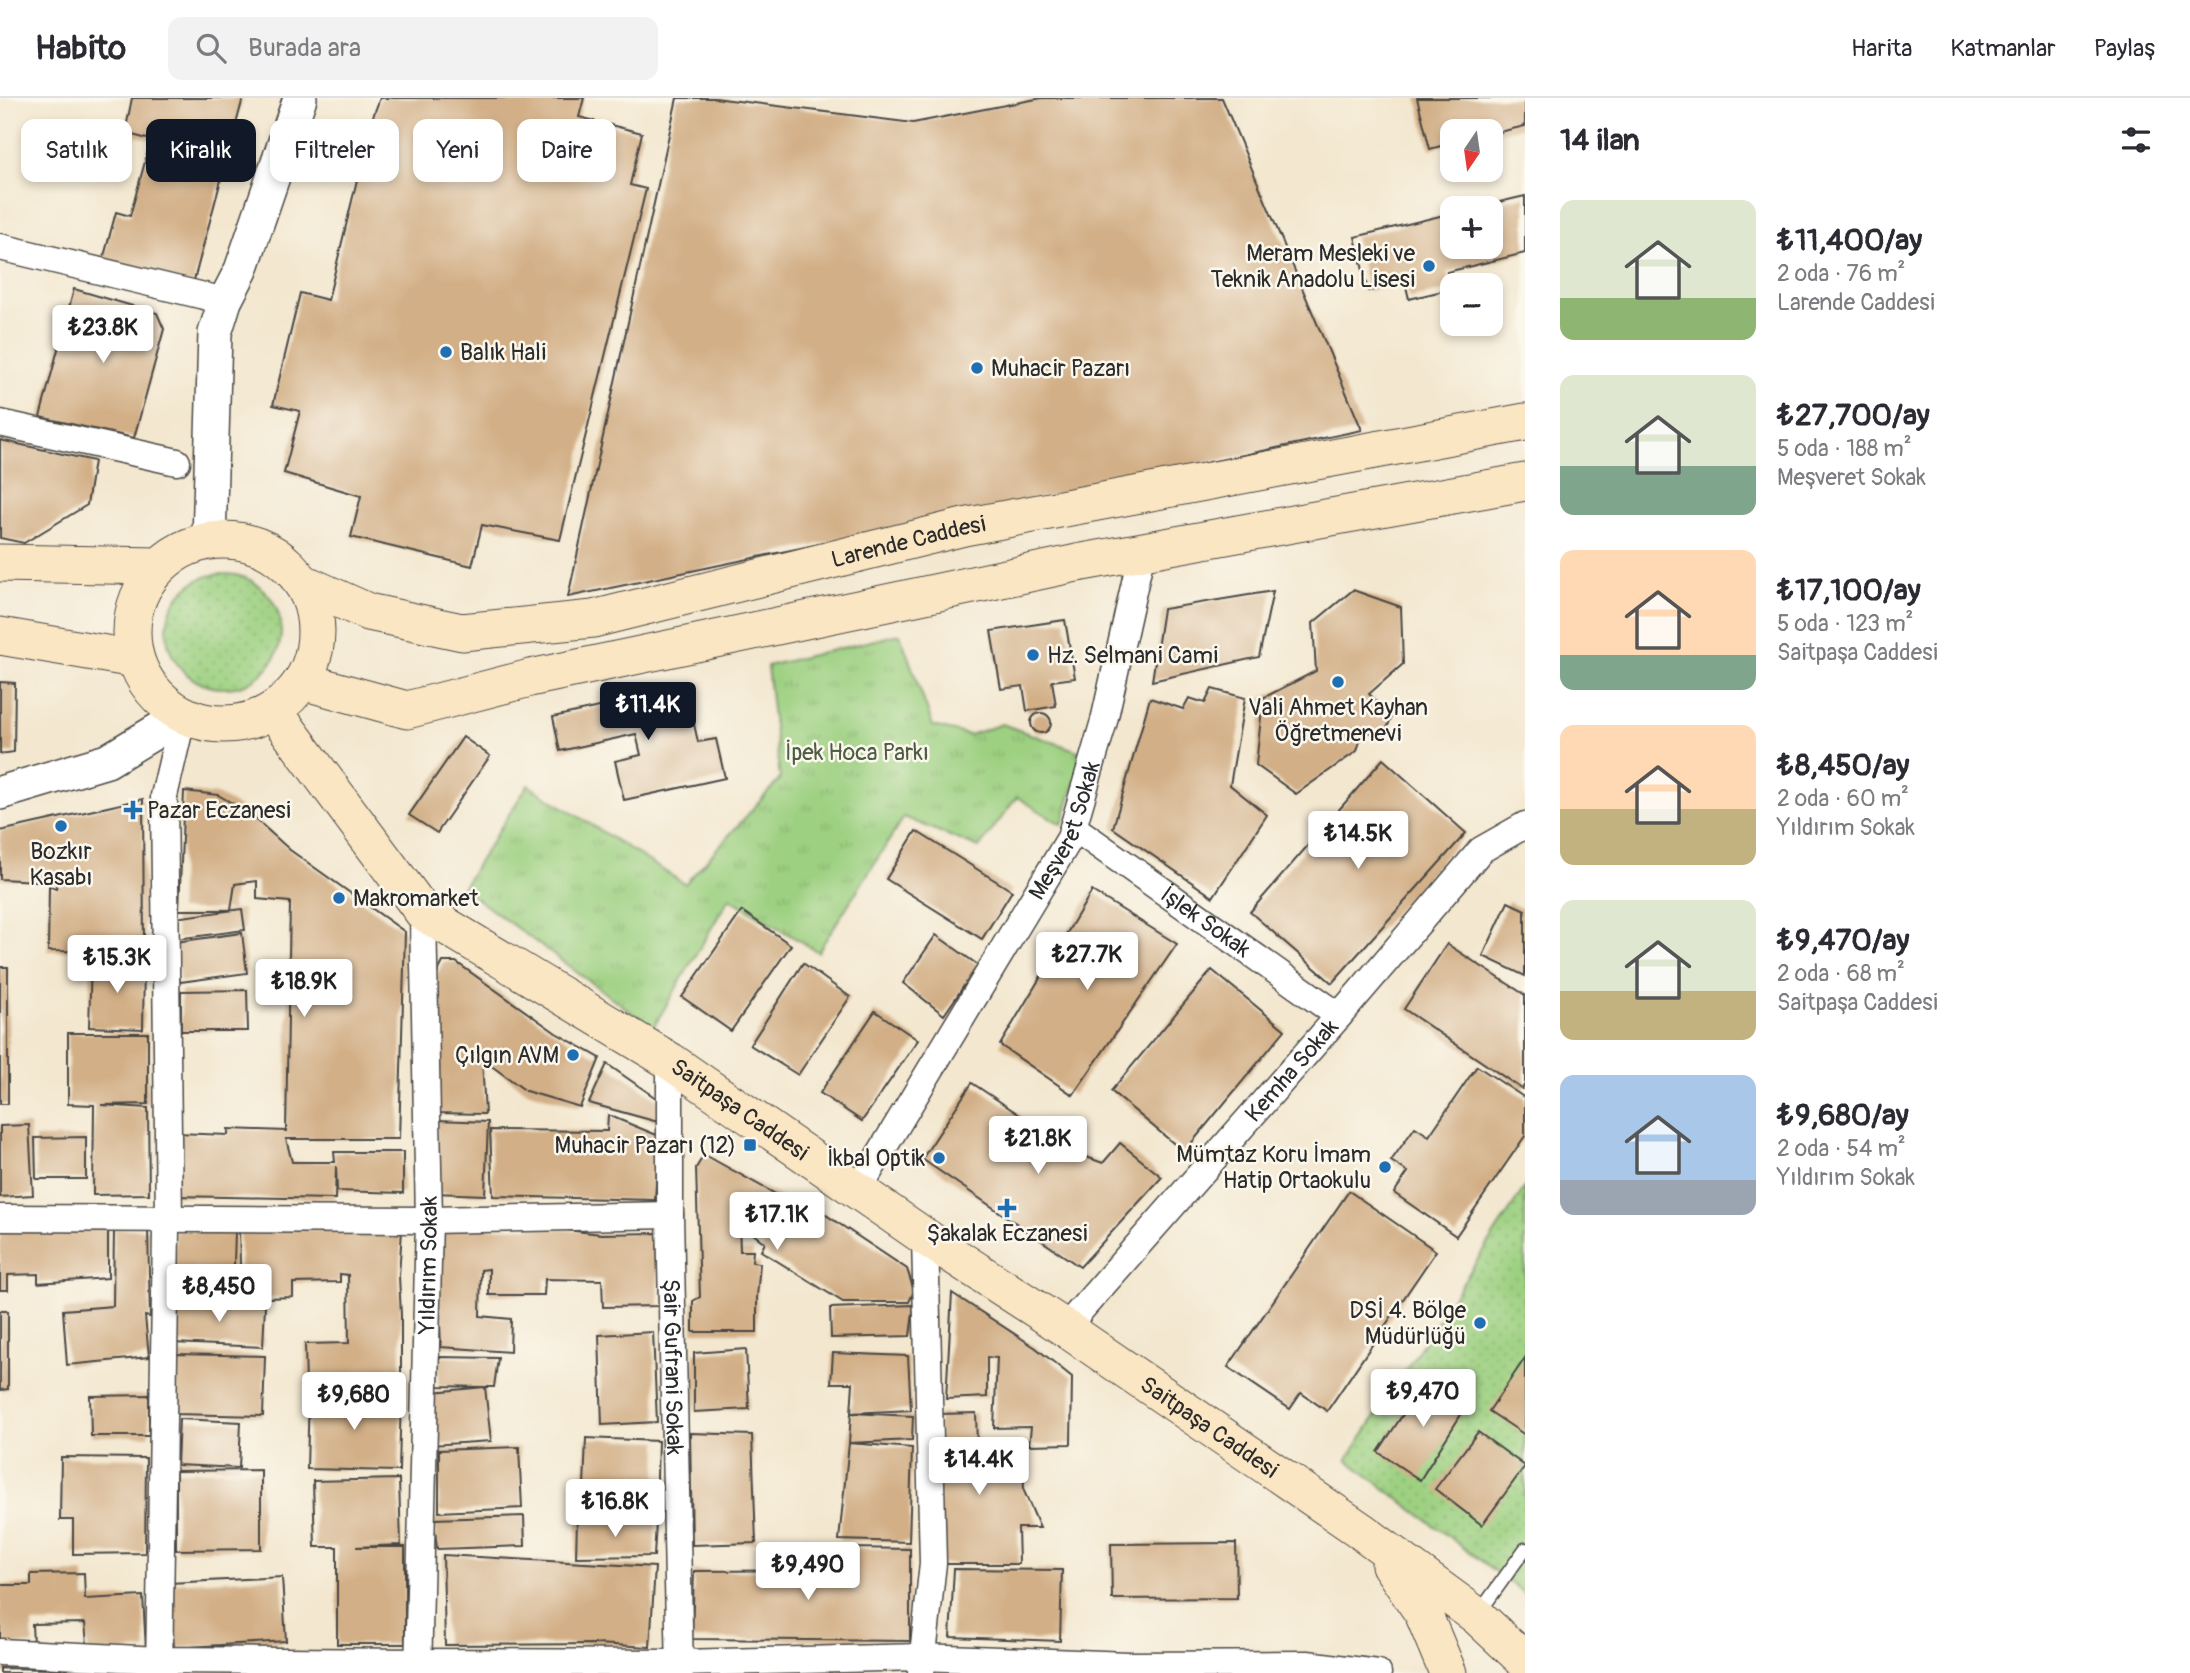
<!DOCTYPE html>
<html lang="tr">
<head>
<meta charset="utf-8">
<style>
	:root { --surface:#fff; --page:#f2f2f3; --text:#2b2b33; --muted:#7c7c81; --line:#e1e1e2; --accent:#111827 }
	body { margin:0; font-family:Pangolin,sans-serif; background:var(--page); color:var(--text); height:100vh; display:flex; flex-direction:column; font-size:26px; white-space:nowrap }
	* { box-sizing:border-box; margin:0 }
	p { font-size:23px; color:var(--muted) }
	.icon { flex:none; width:38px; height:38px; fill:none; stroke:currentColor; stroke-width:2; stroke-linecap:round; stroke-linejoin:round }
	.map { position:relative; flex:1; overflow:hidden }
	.side { display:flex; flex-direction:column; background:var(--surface); width:665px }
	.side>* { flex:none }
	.guide { position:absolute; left:21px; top:21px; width:665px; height:63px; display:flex; gap:14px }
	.needle { width:46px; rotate:193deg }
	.tools { position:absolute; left:1440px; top:21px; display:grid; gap:14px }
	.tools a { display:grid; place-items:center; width:63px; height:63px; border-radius:14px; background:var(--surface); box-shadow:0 4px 10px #0003; font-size:35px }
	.price { position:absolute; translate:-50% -60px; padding:0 16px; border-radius:7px; background:#fff; color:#222; font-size:23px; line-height:46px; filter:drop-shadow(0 2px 4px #0008) }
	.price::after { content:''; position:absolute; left:50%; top:42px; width:21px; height:16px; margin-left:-10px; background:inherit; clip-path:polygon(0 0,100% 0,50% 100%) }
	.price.on { background:var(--accent); color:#fff }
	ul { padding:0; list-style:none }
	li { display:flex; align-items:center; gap:21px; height:175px; padding:0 35px }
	li span { display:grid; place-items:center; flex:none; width:196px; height:140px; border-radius:14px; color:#555 }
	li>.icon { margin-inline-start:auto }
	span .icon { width:84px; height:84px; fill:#fffc; stroke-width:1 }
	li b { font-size:30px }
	h2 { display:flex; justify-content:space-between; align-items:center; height:84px; padding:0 35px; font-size:30px }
	.pill { padding:0 24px; border-radius:14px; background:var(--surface); box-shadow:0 4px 10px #0003; font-size:24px; line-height:63px }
	.pill.on { background:var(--accent); color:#fff }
	header { display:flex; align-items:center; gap:42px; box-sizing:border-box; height:98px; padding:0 35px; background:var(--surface); border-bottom:2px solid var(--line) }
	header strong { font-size:33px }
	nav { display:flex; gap:38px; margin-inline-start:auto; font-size:24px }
	.search { width:490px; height:63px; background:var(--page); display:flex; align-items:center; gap:18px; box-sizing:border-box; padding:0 24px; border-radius:14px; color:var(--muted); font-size:26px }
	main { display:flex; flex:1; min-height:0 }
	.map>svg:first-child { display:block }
	.grass { fill:url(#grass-dots); stroke:#647e56; stroke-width:2 }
	.park { fill:url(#park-tufts); stroke:#647e56; stroke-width:2 }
	.building { fill:#d2af86 }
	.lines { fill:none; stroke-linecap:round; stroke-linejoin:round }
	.service-casing { stroke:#494744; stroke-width:15 }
	.minor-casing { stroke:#494744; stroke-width:29 }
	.tertiary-casing { stroke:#494744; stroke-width:36 }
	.secondary-casing { stroke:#494744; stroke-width:39 }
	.service { stroke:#fff; stroke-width:12 }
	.minor { stroke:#fff; stroke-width:26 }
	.tertiary { stroke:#fff; stroke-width:33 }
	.secondary { stroke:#fbe6c3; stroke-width:37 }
	.poi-dot { fill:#1f6fb2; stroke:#fbf7ec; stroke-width:2.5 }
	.labels { text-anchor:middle; stroke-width:5; stroke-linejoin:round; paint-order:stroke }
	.poi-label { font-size:23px; fill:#2b2b2b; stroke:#fbf7ec; text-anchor:end }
	.street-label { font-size:23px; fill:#2b2b2b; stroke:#fbf7ec }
	.park-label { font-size:23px; fill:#4d5d45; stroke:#fbf7ec }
</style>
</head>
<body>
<header>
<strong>Habito</strong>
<div class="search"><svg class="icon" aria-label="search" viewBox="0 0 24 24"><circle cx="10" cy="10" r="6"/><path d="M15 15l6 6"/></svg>Burada ara</div>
<nav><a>Harita</a><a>Katmanlar</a><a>Paylaş</a></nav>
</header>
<main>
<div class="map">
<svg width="1525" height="1575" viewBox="0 0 1525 1575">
	<defs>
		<pattern id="grass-dots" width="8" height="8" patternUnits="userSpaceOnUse" patternTransform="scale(1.75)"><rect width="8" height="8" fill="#9dd081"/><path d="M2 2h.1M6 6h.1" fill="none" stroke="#87b370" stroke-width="1.8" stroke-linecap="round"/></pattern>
		<pattern id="park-tufts" width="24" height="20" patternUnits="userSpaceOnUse" patternTransform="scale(1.75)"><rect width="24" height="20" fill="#9dd081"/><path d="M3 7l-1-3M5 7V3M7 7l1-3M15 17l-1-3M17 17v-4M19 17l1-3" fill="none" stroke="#87b370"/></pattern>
	</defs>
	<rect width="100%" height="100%" fill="#fbf7ec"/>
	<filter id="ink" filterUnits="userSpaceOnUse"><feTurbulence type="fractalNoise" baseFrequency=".0143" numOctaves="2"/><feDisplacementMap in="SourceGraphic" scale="14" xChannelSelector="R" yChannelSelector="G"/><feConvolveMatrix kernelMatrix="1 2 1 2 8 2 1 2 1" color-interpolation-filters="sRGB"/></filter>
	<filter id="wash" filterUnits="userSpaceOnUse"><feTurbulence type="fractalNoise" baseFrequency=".00686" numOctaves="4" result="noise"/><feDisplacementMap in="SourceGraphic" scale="28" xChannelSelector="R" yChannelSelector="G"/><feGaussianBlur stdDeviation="1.57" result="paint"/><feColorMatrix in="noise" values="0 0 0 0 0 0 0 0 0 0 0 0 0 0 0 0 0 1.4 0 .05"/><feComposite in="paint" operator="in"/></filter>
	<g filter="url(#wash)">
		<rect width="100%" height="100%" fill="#f3e7cf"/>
		<!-- grass -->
		<g class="grass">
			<circle cx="224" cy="533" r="57"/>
			<polygon points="1525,1089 1525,1496 1347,1362"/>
		</g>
		<!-- park -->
		<polygon class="park" points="900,536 933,628 969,637 1002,626 1084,655 1062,727 1017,699 979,750 904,719 818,854 729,800 653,930 462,790 528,687 685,786 780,681 767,568"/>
		<g id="blocks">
			<!-- building -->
			<g class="building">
				<polygon points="132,0 243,0 193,186 103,162 116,114 130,118 151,42 125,35"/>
				<polygon points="380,0 584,0 579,19 642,35 630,87 646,91 560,442 482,427 472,468 351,439 361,398 284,375 300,313 273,307 300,195 328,202 371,24"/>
				<polygon points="677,0 714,0 913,25 1042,0 1222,0 1362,332 568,499"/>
				<polygon points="1417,0 1525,0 1525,28 1491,36 1491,33 1452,33 1452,45 1430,51"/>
				<polygon points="1525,98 1525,155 1447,174 1451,191 1409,201 1405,184 1368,193 1355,139 1452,115 1452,149 1491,149 1491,110 1478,109"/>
				<polygon points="74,191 157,215 164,231 134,340 40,319"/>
				<polygon points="0,342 94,363 87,407 24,445 0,440"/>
				<polygon points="1353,492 1401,509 1403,566 1369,596 1391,620 1384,638 1363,633 1357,653 1296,696 1256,667 1263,600 1316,573 1313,525"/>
				<polygon points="1273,493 1259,559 1152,583 1163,511"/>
				<polygon points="1065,522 1075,580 1052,583 1056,608 1027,613 1023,588 1001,591 991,533"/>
				<polygon points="0,584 15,585 14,654 0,656"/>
				<polygon points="686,590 698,644 716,641 725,680 624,702 615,663 641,657 636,636 560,653 553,619"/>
				<polygon points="1212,591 1245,600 1230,687 1267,717 1213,799 1113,730 1150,600 1183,611 1189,600 1205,605"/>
				<circle cx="1041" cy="625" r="10"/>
				<polygon points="463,639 490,658 437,735 409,717"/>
				<polygon points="1383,661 1466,735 1332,885 1250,814"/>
				<polygon points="184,693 218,697 249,715 290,752 405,834 399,1041 286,1041 292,1064 335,1064 334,1054 403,1054 403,1095 337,1093 336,1068 335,1101 174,1098 176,1035 228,1037 228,1031 286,1033 290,804 257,801 257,783 235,786 231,812 179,812"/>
				<polygon points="143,701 144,854 48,853 49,788 56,790 57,784 0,781 0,733"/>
				<polygon points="916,733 1012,793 982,841 886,781"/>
				<polygon points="1092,793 1177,846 1073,997 1000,947"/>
				<polygon points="1508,804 1525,812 1525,878 1483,858"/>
				<polygon points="242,811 245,832 177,841 174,820"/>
				<polygon points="742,813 791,847 731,933 682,899"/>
				<polygon points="242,835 247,875 180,884 175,844"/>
				<polygon points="936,837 978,867 944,917 903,885"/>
				<polygon points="1447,846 1525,897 1525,986 1522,991 1404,911"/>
				<polygon points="91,862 144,864 143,931 89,929"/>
				<polygon points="443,864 456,864 556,935 600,960 580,1009 526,993 482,961 485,1016 437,1015 435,880"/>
				<polygon points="803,865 850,899 798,977 750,947"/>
				<rect x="0" y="869" width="8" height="137"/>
				<polygon points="1212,872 1285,932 1184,1054 1111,993"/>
				<polygon points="247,892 248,933 181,933 181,893"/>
				<polygon points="875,913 918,942 862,1023 820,995"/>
				<polygon points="68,935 148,935 148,1006 101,1007 148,1010 149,1096 93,1097 94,1007 68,1006"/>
				<polygon points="607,966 666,1007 658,1024 589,1005"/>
				<polygon points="1477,968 1525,1000 1525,1038 1456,1138 1394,1095 1408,1074 1391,1063 1415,1029 1429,1038"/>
				<polygon points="972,985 1078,1056 1103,1065 1120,1045 1162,1079 1080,1169 922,1061"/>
				<polygon points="608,1017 659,1038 655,1102 493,1098 490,1032 607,1033"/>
				<polygon points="437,1022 488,1024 485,1097 434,1095"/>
				<polygon points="29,1027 33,1097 0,1099 0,1028"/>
				<polygon points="86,1039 86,1081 36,1081 35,1040"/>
				<polygon points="707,1058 808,1114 820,1113 907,1171 914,1193 909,1204 843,1204 761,1153 765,1145 739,1125 740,1153 753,1153 752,1164 760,1165 757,1199 757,1234 693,1234 693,1203 700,1199 696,1070 702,1060"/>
				<polygon points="1349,1093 1436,1153 1327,1313 1301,1295 1290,1311 1228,1269"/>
				<polygon points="108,1128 108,1180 38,1185 38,1176 8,1177 8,1192 0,1192 0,1130"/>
				<polygon points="540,1129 601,1136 657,1135 659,1208 603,1209 602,1182 545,1181 544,1197 489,1197 489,1171 481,1172 480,1218 511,1221 510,1254 441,1249 436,1131"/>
				<polygon points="114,1131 148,1131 150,1219 145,1218 149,1259 67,1267 63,1212 113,1208"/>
				<polygon points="239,1131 402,1132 399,1178 401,1217 401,1288 306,1290 305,1246 349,1245 348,1177 340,1176 340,1184 293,1185 293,1199 241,1201"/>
				<polygon points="175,1132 235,1134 233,1195 174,1194"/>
				<polygon points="952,1195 1036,1250 1072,1279 1071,1346 1029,1347 1031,1329 994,1330 997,1260 987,1259 987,1299 946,1301"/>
				<polygon points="176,1203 265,1207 263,1249 173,1245"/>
				<polygon points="914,1207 910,1238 831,1240 830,1210"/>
				<polygon points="0,1213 8,1213 8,1291 0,1292"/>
				<polygon points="653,1234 657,1324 602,1327 599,1237"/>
				<polygon points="746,1251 749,1311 694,1314 694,1255"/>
				<polygon points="833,1255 908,1258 911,1312 851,1315 913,1318 912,1342 849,1345 912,1350 909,1444 839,1442 849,1345 853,1285 831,1285"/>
				<polygon points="177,1256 265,1258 263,1318 175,1316"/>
				<polygon points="439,1259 498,1260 494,1289 485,1289 491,1343 431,1347 433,1294 485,1289 438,1288"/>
				<polygon points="1525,1260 1525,1337 1489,1313"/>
				<polygon points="1428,1279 1467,1307 1420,1382 1378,1354"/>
				<polygon points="309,1294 401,1296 399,1373 307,1371"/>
				<polygon points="149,1297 149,1338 91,1338 90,1298"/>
				<polygon points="976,1315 977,1348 1023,1356 1024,1393 1040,1430 1018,1430 1019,1466 940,1466 939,1316"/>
				<polygon points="179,1321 241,1324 239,1370 177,1367"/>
				<polygon points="1478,1334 1525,1368 1482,1427 1435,1391"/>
				<polygon points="690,1335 752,1337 756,1445 692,1447"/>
				<polygon points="586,1340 658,1343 656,1415 583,1413"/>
				<polygon points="519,1349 522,1410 439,1414 439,1352"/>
				<polygon points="61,1359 146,1360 145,1455 73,1456 73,1422 60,1422"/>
				<polygon points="261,1372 261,1451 176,1452 176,1373"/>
				<polygon points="399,1381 401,1447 356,1449 405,1449 405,1546 337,1546 337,1449 315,1449 313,1383"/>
				<polygon points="524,1418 525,1448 437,1451 434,1421"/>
				<polygon points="577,1423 656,1425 654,1458 576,1459"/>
				<polygon points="1236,1445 1237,1500 1112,1501 1111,1446"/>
				<polygon points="850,1450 910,1451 910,1543 692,1541 694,1473 850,1472"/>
				<polygon points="443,1457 655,1469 650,1549 596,1546 445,1547"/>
				<polygon points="954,1471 1062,1472 1060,1543 950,1539"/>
				<polygon points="84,1475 85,1501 143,1498 146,1552 88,1556 85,1525 32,1526 33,1547 0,1547 0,1487 31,1487 31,1476"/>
				<polygon points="282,1479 286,1543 174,1550 170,1485"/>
				<polygon points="0,1570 98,1572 98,1575 0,1575"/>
			</g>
		</g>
	</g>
	<g filter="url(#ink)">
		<use href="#blocks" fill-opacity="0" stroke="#494744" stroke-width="2"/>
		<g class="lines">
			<!-- service casing -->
			<g class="service-casing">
				<polyline id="service" points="1479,1515 1525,1451"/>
			</g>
			<!-- minor casing -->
			<g class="minor-casing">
				<g id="minor">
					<polyline points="0,149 225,203"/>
					<polyline points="0,325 177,364"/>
					<path id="s1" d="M1073 729 1339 918"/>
					<path id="s2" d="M670 963V1117L680 1575"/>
					<path id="s3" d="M858 1092 1070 740 1104 623 1142 453"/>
					<polyline points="0,1120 429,1122 670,1117"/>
					<path id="s4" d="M1065 1230 1339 918 1481 752 1525 727"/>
					<polyline points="0,1554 159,1562 418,1564 680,1565 921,1559 1128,1567 1307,1566 1378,1575"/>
					<polyline points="159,1575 166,1132 169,1122 164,698 183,617"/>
					<path id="s5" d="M418 1575 429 1122 423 814"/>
					<polyline points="921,1575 933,1465 925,1139"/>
				</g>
			</g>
			<!-- tertiary casing -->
			<g class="tertiary-casing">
				<g id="tertiary">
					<polyline points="209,443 215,235 225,203 241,172 300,0"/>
					<polyline points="0,695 107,663 183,617"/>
				</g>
			</g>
			<!-- secondary casing -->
			<g class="secondary-casing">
				<g id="secondary">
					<circle cx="224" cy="534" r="92"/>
					<polyline points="0,465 159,468"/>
					<path id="s6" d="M301 484 368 514 462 534 593 521 964 429 1525 324"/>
					<polyline points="0,538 135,561"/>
					<polyline points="302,583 407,612 530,580 1077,465 1525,384"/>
					<path id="s7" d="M273 612 423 814 670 963 925 1139 1065 1230 1360 1432 1477 1518 1525 1563"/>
					<polyline points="1390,1467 1423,1515 1448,1575"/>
				</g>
			</g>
			<!-- service -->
			<use href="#service" class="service"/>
			<!-- minor -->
			<use href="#minor" class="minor"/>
			<!-- tertiary -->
			<use href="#tertiary" class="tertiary"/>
			<!-- secondary -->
			<use href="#secondary" class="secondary"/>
		</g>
	</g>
	<!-- markers -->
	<g class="poi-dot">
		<circle cx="1429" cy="168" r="7"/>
		<circle cx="446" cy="254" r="7"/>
		<circle cx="977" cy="270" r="7"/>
		<circle cx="1033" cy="557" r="7"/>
		<circle cx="1338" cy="584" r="7"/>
		<path d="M129.5 701.5h7v7h7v7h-7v7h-7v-7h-7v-7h7z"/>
		<circle cx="61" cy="728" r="7"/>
		<circle cx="339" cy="800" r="7"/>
		<circle cx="573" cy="957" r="7"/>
		<rect x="743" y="1040" width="14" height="14" rx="3.5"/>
		<circle cx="939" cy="1060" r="7"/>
		<circle cx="1385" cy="1069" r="7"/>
		<path d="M1003.5 1099.5h7v7h7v7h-7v7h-7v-7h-7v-7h7z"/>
		<circle cx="1480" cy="1225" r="7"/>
	</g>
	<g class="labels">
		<!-- poi labels -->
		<g class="poi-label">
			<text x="1415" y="163">Meram Mesleki ve<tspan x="1415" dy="26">Teknik Anadolu Lisesi</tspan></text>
			<text x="460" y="262" text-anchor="start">Balık Hali</text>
			<text x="991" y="278" text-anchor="start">Muhacir Pazarı</text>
			<text x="1047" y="565" text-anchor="start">Hz. Selmani Cami</text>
			<text x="1338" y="617" text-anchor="middle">Vali Ahmet Kayhan<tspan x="1338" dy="26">Öğretmenevi</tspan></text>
			<text x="147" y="720" text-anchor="start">Pazar Eczanesi</text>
			<text x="61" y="761" text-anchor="middle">Bozkır<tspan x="61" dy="26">Kasabı</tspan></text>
			<text x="353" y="808" text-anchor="start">Makromarket</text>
			<text x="559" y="965">Çılgın AVM</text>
			<text x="736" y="1055">Muhacir Pazarı (12)</text>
			<text x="1371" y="1064">Mümtaz Koru İmam<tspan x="1371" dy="26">Hatip Ortaokulu</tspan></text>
			<text x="925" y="1068">İkbal Optik</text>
			<text x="1007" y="1143" text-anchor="middle">Şakalak Eczanesi</text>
			<text x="1466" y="1220">DSİ 4. Bölge<tspan x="1466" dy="26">Müdürlüğü</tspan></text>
		</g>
		<!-- street labels -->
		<g class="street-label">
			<text dy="8" stroke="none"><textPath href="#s6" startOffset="626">Larende Caddesi</textPath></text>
			<text dy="8" stroke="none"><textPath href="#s3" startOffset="416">Meşveret Sokak</textPath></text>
			<text dy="8" stroke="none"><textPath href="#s1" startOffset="163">İşlek Sokak</textPath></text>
			<text dy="8" stroke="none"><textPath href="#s4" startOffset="343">Kemha Sokak</textPath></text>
			<text dy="8" stroke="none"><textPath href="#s7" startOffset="625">Saitpaşa Caddesi</textPath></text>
			<text dy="8" stroke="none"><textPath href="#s5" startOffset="408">Yıldırım Sokak</textPath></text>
			<text dy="8" stroke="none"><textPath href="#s2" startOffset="306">Şair Gufrani Sokak</textPath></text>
			<text dy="8" stroke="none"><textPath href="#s7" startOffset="1192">Saitpaşa Caddesi</textPath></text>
		</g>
		<!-- park labels -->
		<g class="park-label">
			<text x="857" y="662">İpek Hoca Parkı</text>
		</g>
	</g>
</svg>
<div class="tools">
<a><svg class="needle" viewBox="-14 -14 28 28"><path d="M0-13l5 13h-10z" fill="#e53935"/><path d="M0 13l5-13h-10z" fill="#7c7c81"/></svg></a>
<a>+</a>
<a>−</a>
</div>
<b class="price" style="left:103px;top:267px">₺23.8K</b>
<b class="price on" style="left:648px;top:644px">₺11.4K</b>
<b class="price" style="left:1358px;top:773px">₺14.5K</b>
<b class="price" style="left:1087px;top:894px">₺27.7K</b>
<b class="price" style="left:117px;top:897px">₺15.3K</b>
<b class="price" style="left:304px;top:921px">₺18.9K</b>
<b class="price" style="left:1038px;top:1078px">₺21.8K</b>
<b class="price" style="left:777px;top:1154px">₺17.1K</b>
<b class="price" style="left:219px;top:1226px">₺8,450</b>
<b class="price" style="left:1423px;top:1331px">₺9,470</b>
<b class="price" style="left:354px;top:1334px">₺9,680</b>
<b class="price" style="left:979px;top:1399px">₺14.4K</b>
<b class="price" style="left:615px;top:1441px">₺16.8K</b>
<b class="price" style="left:808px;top:1504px">₺9,490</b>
<div class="guide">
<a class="pill">Satılık</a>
<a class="pill on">Kiralık</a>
<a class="pill">Filtreler</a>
<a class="pill">Yeni</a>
<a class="pill">Daire</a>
</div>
</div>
<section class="side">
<h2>14 ilan<svg class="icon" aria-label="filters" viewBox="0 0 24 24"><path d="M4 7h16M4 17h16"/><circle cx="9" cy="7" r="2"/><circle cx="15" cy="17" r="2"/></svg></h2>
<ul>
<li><span style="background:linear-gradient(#dfe7d0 70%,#8fb573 0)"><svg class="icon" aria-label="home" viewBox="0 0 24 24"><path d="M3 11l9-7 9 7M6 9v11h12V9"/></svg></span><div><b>₺11,400/ay</b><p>2 oda · 76 m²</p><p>Larende Caddesi</p></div></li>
<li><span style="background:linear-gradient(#dfe7d0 65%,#7fa58c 0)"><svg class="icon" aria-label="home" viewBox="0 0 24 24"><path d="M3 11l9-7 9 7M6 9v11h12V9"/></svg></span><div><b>₺27,700/ay</b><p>5 oda · 188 m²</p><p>Meşveret Sokak</p></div></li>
<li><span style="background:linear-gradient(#ffd9b3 75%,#7fa58c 0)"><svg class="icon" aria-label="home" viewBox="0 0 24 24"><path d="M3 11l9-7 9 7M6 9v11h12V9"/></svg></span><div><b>₺17,100/ay</b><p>5 oda · 123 m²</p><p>Saitpaşa Caddesi</p></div></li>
<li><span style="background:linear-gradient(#ffd9b3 60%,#c2b280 0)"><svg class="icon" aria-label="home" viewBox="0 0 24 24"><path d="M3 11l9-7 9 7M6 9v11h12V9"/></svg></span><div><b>₺8,450/ay</b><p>2 oda · 60 m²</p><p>Yıldırım Sokak</p></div></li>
<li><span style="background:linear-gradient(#dfe7d0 65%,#c2b280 0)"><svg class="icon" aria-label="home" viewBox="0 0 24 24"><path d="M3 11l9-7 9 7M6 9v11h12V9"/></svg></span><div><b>₺9,470/ay</b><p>2 oda · 68 m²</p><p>Saitpaşa Caddesi</p></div></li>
<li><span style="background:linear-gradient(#a9c7e8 75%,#9aa5b1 0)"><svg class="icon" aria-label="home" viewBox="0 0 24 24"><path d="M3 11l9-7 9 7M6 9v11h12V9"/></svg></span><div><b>₺9,680/ay</b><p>2 oda · 54 m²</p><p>Yıldırım Sokak</p></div></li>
</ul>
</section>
</main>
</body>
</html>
